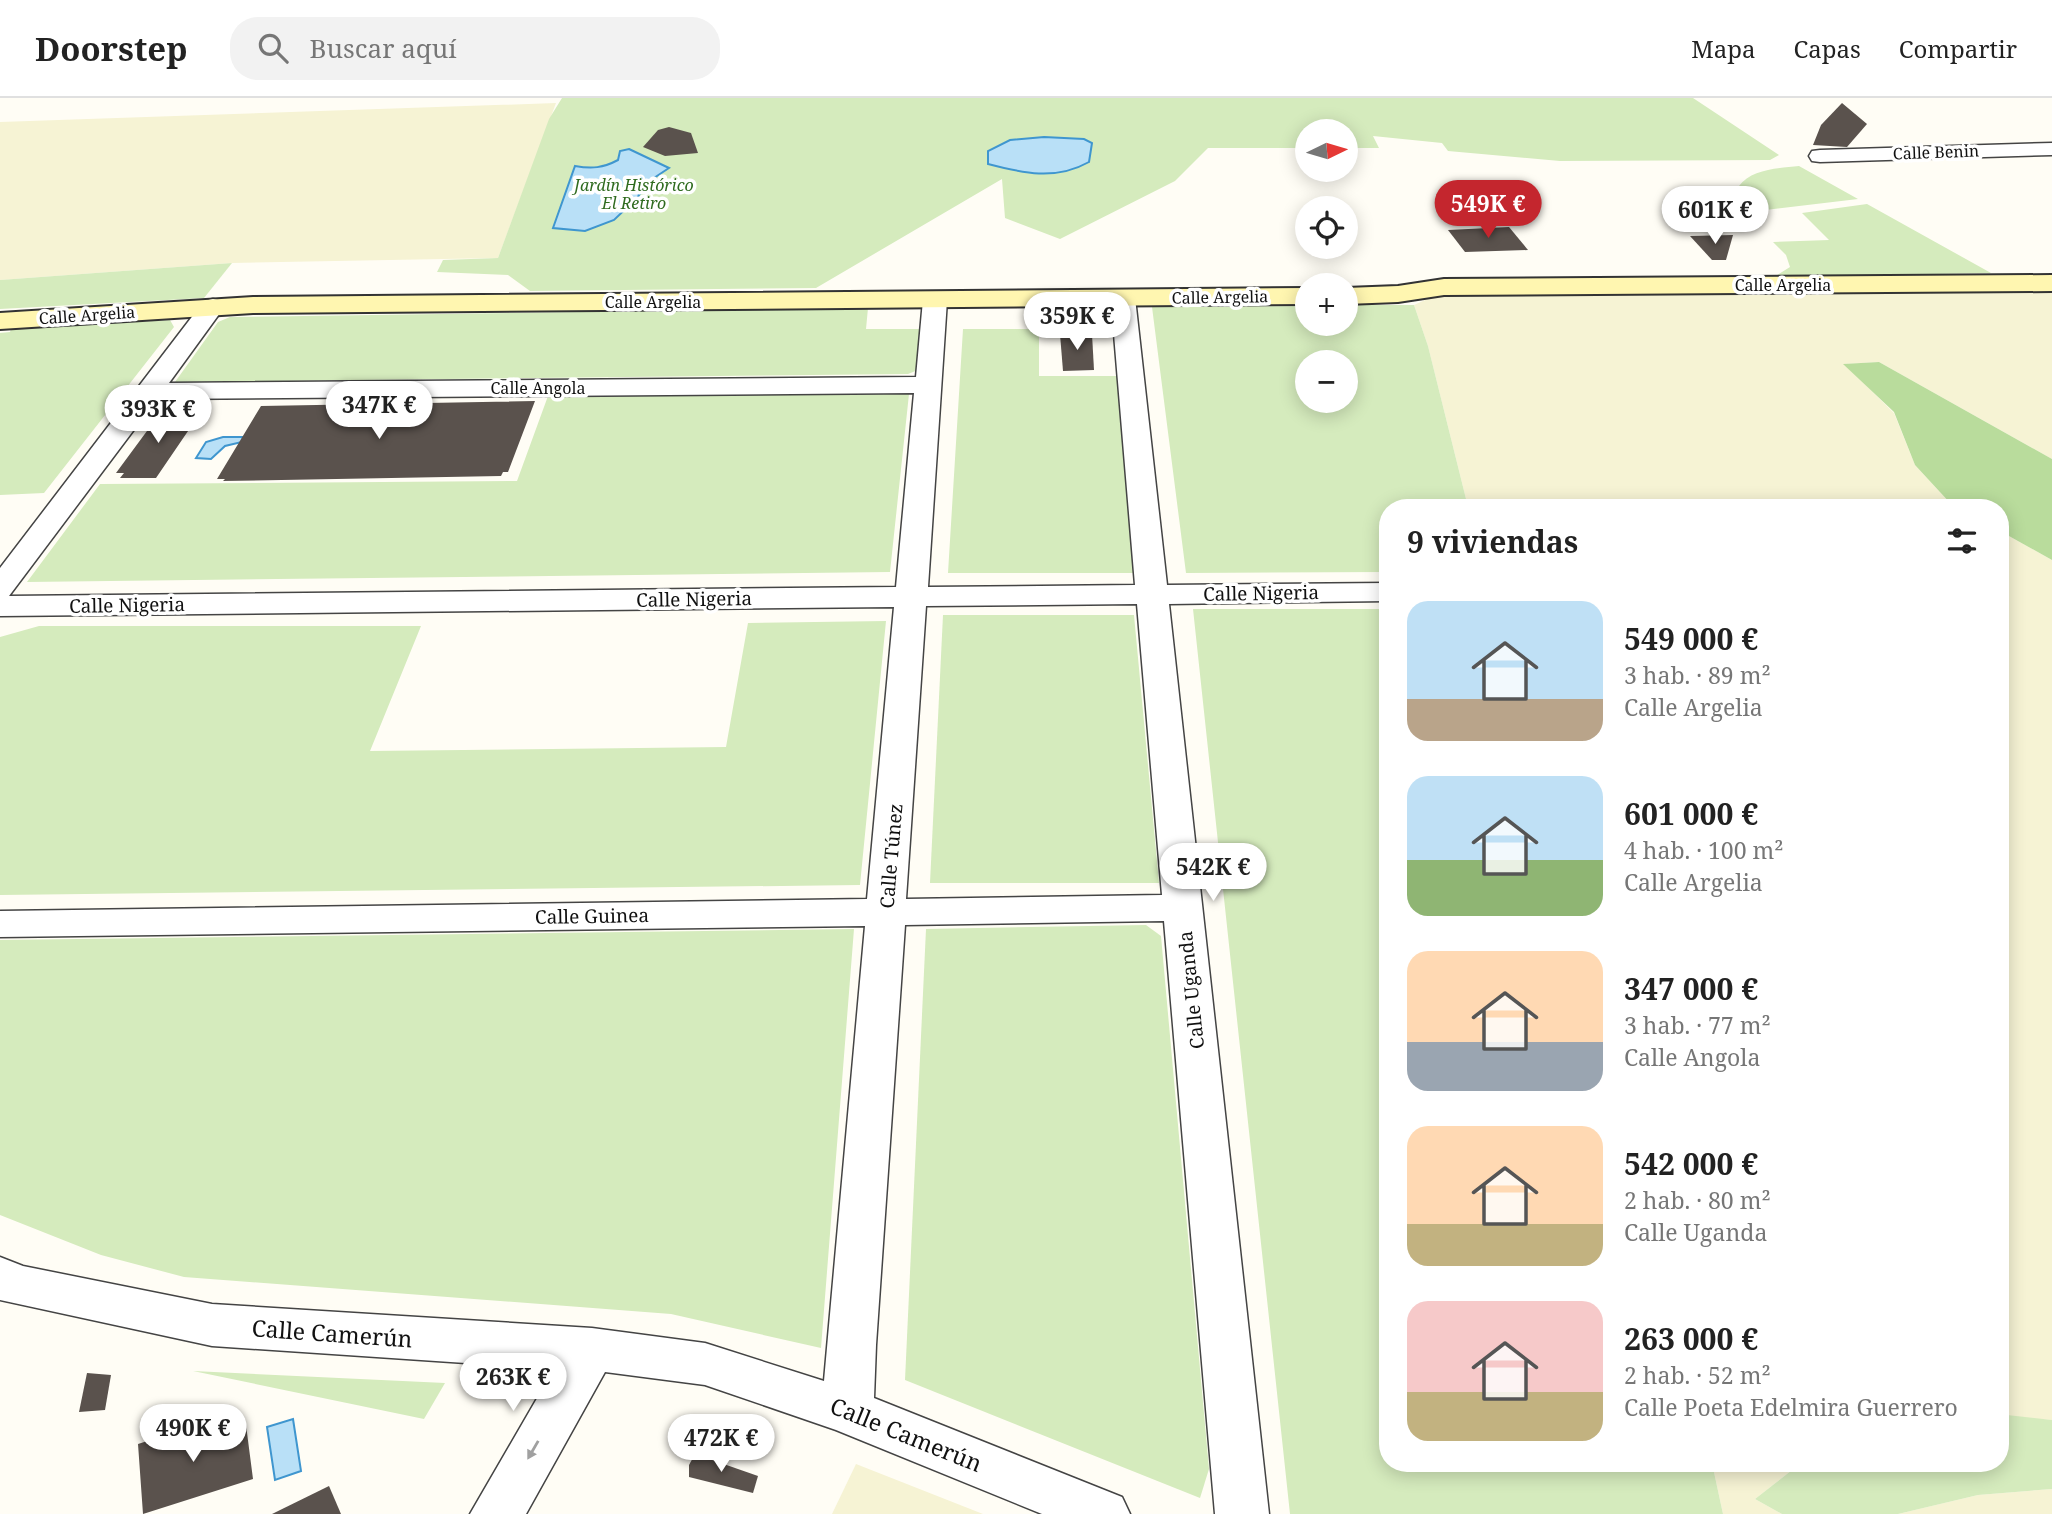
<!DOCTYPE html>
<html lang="es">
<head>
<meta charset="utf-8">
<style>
	:root { --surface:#fff; --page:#f2f2f2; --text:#222; --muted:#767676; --line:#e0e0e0; --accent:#c4262e }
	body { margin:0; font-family:"Noto Serif",serif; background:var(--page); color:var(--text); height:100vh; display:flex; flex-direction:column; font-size:26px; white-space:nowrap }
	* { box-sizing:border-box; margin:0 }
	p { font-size:23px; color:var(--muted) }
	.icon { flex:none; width:38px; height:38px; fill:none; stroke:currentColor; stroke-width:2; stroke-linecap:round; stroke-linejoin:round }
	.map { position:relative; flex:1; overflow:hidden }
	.side { position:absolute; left:1379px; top:401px; width:630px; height:973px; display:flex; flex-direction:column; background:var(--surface); border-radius:28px; box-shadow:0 4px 18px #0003 }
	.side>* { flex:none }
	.needle { width:46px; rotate:85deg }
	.fabs { position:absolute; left:1295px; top:21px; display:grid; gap:14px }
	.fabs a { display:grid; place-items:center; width:63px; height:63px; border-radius:50%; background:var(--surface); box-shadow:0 4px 18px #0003; font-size:35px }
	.price { position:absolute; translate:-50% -60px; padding:0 16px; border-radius:24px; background:#fff; color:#222; font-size:23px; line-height:46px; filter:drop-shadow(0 2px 4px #0008) }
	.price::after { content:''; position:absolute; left:50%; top:42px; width:21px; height:16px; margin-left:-10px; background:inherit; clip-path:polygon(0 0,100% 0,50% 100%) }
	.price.active { background:var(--accent); color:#fff }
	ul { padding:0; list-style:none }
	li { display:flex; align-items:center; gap:21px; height:175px; padding:0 28px }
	li span { display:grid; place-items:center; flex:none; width:196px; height:140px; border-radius:21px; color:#555 }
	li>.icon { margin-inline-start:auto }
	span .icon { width:84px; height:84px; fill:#fffc; stroke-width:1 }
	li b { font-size:30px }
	h2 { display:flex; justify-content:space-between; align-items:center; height:84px; padding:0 28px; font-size:30px }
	header { display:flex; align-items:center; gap:42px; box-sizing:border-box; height:98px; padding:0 35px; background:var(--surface); border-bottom:2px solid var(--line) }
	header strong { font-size:33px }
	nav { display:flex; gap:38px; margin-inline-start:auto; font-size:24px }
	.search { width:490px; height:63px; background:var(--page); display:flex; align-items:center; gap:18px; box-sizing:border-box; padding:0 24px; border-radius:28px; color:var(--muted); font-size:26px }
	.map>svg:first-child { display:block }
	.farmland { fill:#f6f3d4 }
	.green { fill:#d5ebbd; fill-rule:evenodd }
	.forest { fill:#b9dc9c }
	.water { fill:#b9e0f7; stroke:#3f96cf; stroke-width:2 }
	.building { fill:#5a524d }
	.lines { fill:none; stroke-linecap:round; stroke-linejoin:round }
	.street-casing { stroke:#444; stroke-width:3 }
	.secondary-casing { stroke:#333; stroke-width:4 }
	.street { fill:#fff; fill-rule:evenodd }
	.secondary { fill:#fff6b0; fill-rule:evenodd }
	.oneway { fill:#a0a0a0 }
	.labels { text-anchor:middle; stroke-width:7; stroke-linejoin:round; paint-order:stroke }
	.far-street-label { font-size:16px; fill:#111; stroke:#fff }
	.far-park-label { font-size:16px; font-style:italic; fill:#2f6b1f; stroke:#fff }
	.street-label { font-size:19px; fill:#111; stroke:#fff }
	.near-street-label { font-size:23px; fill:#111; stroke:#fff }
</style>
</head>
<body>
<header>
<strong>Doorstep</strong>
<div class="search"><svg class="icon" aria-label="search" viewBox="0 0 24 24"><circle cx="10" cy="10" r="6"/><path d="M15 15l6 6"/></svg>Buscar aquí</div>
<nav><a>Mapa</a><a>Capas</a><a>Compartir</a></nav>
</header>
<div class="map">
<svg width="2052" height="1416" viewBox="0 0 2052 1416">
	<rect width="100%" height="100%" fill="#fffdf5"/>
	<!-- farmland -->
	<g class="farmland">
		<polygon points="556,5 498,160 232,165 0,182 0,24"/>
		<polygon points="1445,193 2052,193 2052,361 1879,264 1844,266 1894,315 1915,367 1951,406 1958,409 1468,409 1428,248 1414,207"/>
		<polygon points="2000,433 2052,462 2052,1322 2000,1318"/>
		<polygon points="1712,1365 1801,1365 1755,1401 1782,1416 1723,1416"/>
		<polygon points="856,1366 983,1416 832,1416"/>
		<polygon points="2052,1391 2052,1416 1898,1416 1978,1397"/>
	</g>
	<!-- green -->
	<g class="green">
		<polygon points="562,0 1693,0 1779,57 1770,62 1560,63 1448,53 1442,45 1373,38 1379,50 1346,50 1346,33 1307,33 1307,50 1208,50 1175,83 1060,141 1005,120 1002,81 816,190 530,193 508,177 437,174 443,162 498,160 549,21"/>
		<path d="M1799 68 1858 101 1757 113 1744 98 1739 88C1751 71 1779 70 1799 68Z"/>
		<polygon points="1867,106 1991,175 1774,179 1790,169 1786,157 1773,144 1829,142 1802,115"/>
		<polygon points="232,165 204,200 0,211 0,182"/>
		<path d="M1346 207H1414L1428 248 1468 409 1388 410V474L1186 475 1152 209 1307 208V226H1346ZM1307 264H1346V303H1307Z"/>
		<polygon points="868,210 866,231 920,231 918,272 908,276 175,284 218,224 230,219"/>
		<polygon points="1037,210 1104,210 1114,214 1114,232 1039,232 1039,278 1118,278 1134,475 948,475 963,231 1038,231"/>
		<polygon points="170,222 174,229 44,395 0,397 0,235 10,234 11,231"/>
		<polygon points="909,296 890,474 27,484 100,386 517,383 548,298"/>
		<polygon points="1193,511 1388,511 1388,1365 1712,1365 1723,1416 1290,1416"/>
		<polygon points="943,517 1134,517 1159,785 930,785"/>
		<polygon points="886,523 860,787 0,797 0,539 39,528 421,528 370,653 726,649 748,525"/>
		<polygon points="1146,827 1161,838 1209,1371 1200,1400 905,1282 926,831"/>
		<polygon points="854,831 821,1250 671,1216 184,1179 101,1157 0,1117 0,842"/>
		<polygon points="193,1273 445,1285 424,1321"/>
		<polygon points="2007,1317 2052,1322 2052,1391 1978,1397 1898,1416 1782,1416 1755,1401 1801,1365 2000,1365 2000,1318"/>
	</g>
	<!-- forest -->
	<polygon class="forest" points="1879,264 2052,361 2052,462 2000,433 2000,410 1958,409 1951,406 1915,367 1894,314 1843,266"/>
	<!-- water -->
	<g class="water">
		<path d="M1044 39 1084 41 1092 45 1089 64C1055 83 1023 75 988 66V53L1010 42Z"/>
		<path d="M629 51 669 70 648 84 637 100 614 122 585 133 553 130 575 68C592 71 603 70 618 62L620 53Z"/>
		<polygon points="223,339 243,339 242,344 225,348 211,361 196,360 206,344"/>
		<polygon points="293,1321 301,1373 275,1382 267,1329"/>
	</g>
	<!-- building -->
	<g class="building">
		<polygon points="1842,5 1867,26 1847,49 1813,47 1821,27"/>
		<polygon points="669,29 691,35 698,55 665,58 643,49 658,32"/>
		<polygon points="1509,129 1528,152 1465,154 1448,132"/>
		<polygon points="1733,137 1726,162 1712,162 1690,138"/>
		<polygon points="1060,236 1092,236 1094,272 1063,273"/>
		<polygon points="535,303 508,374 503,374 501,378 223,383 225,381 217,381 261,308"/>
		<polygon points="161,314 201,314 156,380 120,380 124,375 116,375"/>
		<polygon points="87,1275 111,1277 105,1312 79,1314"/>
		<polygon points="222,1319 223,1335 246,1327 253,1381 143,1416 138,1346"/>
		<polygon points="695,1356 758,1378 753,1395 689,1379 689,1367"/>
		<polygon points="329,1388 341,1416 272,1416"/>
	</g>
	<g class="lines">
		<!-- street casing -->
		<g class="street-casing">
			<g id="street">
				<polygon points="2052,45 2052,57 1820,64 1812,63 1809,58 1812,53 1820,52"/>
				<path d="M1123 193 1132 195 1135 200 1167 487 1388 485V503L1169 506 1269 1416H1215L1164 823 905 827 876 1247 874 1300 1122 1399 1130 1416H1042L836 1332 705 1287 605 1274 526 1416H470L554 1271 212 1248 0 1202V1159L23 1168 212 1206 592 1230 705 1245 824 1283 865 828 0 839V813L867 801 894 509 0 518V470L204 203 213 201 222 203 225 208 169 285 916 279 923 202 926 197 935 195 944 197 947 202 928 489 1135 487 1111 200 1114 195ZM914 295 896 489 9 498 157 301ZM1137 506 1162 797 906 801 926 508Z"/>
			</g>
		</g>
		<!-- secondary casing -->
		<g class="secondary-casing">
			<g id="secondary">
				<polygon points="2052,177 2052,193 1444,197 1398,204 1346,206 1346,190 1398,188 1444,181"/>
				<polygon points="1307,190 1307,206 253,215 0,231 0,215 253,199"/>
			</g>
		</g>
		<!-- street -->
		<use href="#street" class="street"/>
		<!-- secondary -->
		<use href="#secondary" class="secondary"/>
	</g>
	<!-- one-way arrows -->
	<defs><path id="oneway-solid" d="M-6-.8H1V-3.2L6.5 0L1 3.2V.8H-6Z" transform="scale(1.75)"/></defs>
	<use class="oneway" href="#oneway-solid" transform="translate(533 1352) rotate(120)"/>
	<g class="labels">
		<!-- far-street labels -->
		<g class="far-street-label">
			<text transform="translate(1936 54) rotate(-2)" y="6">Calle Benin</text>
			<text x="1783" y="193">Calle Argelia</text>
			<text transform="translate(1220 199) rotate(-1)" y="6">Calle Argelia</text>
			<text x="653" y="210">Calle Argelia</text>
			<text transform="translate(87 217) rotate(-4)" y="6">Calle Argelia</text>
			<text x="538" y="296">Calle Angola</text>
		</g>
		<!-- far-park labels -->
		<g class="far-park-label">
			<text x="634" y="93">Jardín Histórico<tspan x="634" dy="18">El Retiro</tspan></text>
		</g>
		<!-- street labels -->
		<g class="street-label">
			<text transform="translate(1261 495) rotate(-1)" y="7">Calle Nigeria</text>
			<text transform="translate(694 501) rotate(-1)" y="7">Calle Nigeria</text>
			<text transform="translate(127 507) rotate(-1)" y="7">Calle Nigeria</text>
			<text transform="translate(891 758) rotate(-85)" y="7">Calle Túnez</text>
			<text transform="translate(592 818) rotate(-1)" y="7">Calle Guinea</text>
			<text transform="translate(1191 892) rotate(-96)" y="7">Calle Uganda</text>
		</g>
		<!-- near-street labels -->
		<g class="near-street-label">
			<text transform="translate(332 1236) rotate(4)" y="8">Calle Camerún</text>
			<text transform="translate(906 1337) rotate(22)" y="8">Calle Camerún</text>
		</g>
	</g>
</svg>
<div class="fabs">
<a><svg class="needle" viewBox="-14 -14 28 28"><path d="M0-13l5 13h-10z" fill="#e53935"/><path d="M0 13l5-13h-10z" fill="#767676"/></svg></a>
<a><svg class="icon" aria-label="locate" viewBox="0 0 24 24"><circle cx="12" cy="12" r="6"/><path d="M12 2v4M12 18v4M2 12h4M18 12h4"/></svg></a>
<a>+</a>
<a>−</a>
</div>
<b class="price active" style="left:1488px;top:142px">549K €</b>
<b class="price" style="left:1715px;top:148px">601K €</b>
<b class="price" style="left:1077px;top:254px">359K €</b>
<b class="price" style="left:379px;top:343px">347K €</b>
<b class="price" style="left:158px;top:347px">393K €</b>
<b class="price" style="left:1213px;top:805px">542K €</b>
<b class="price" style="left:513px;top:1315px">263K €</b>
<b class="price" style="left:193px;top:1366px">490K €</b>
<b class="price" style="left:721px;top:1376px">472K €</b>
<section class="side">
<h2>9 viviendas<svg class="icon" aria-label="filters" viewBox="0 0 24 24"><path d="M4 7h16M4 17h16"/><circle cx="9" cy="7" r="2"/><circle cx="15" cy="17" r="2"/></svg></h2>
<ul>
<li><span style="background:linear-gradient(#bfe0f5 70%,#b9a48a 0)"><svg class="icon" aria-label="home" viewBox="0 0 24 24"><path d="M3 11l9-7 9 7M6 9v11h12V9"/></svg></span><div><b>549 000 €</b><p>3 hab. · 89 m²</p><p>Calle Argelia</p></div></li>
<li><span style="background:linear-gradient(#bfe0f5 60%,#8fb573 0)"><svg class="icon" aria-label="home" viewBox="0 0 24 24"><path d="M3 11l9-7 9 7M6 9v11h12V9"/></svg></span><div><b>601 000 €</b><p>4 hab. · 100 m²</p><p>Calle Argelia</p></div></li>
<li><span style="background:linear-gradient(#ffd9b3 65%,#9aa5b1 0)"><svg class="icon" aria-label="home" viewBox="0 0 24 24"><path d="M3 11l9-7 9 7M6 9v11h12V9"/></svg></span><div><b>347 000 €</b><p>3 hab. · 77 m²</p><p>Calle Angola</p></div></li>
<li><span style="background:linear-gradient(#ffd9b3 70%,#c2b280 0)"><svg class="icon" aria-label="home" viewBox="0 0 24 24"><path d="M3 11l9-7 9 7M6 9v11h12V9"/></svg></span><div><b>542 000 €</b><p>2 hab. · 80 m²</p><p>Calle Uganda</p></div></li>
<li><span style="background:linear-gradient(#f6c9c9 65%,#c2b280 0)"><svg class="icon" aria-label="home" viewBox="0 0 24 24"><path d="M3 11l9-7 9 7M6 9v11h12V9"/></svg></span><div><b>263 000 €</b><p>2 hab. · 52 m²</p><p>Calle Poeta Edelmira Guerrero</p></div></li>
</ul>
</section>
</div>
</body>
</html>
